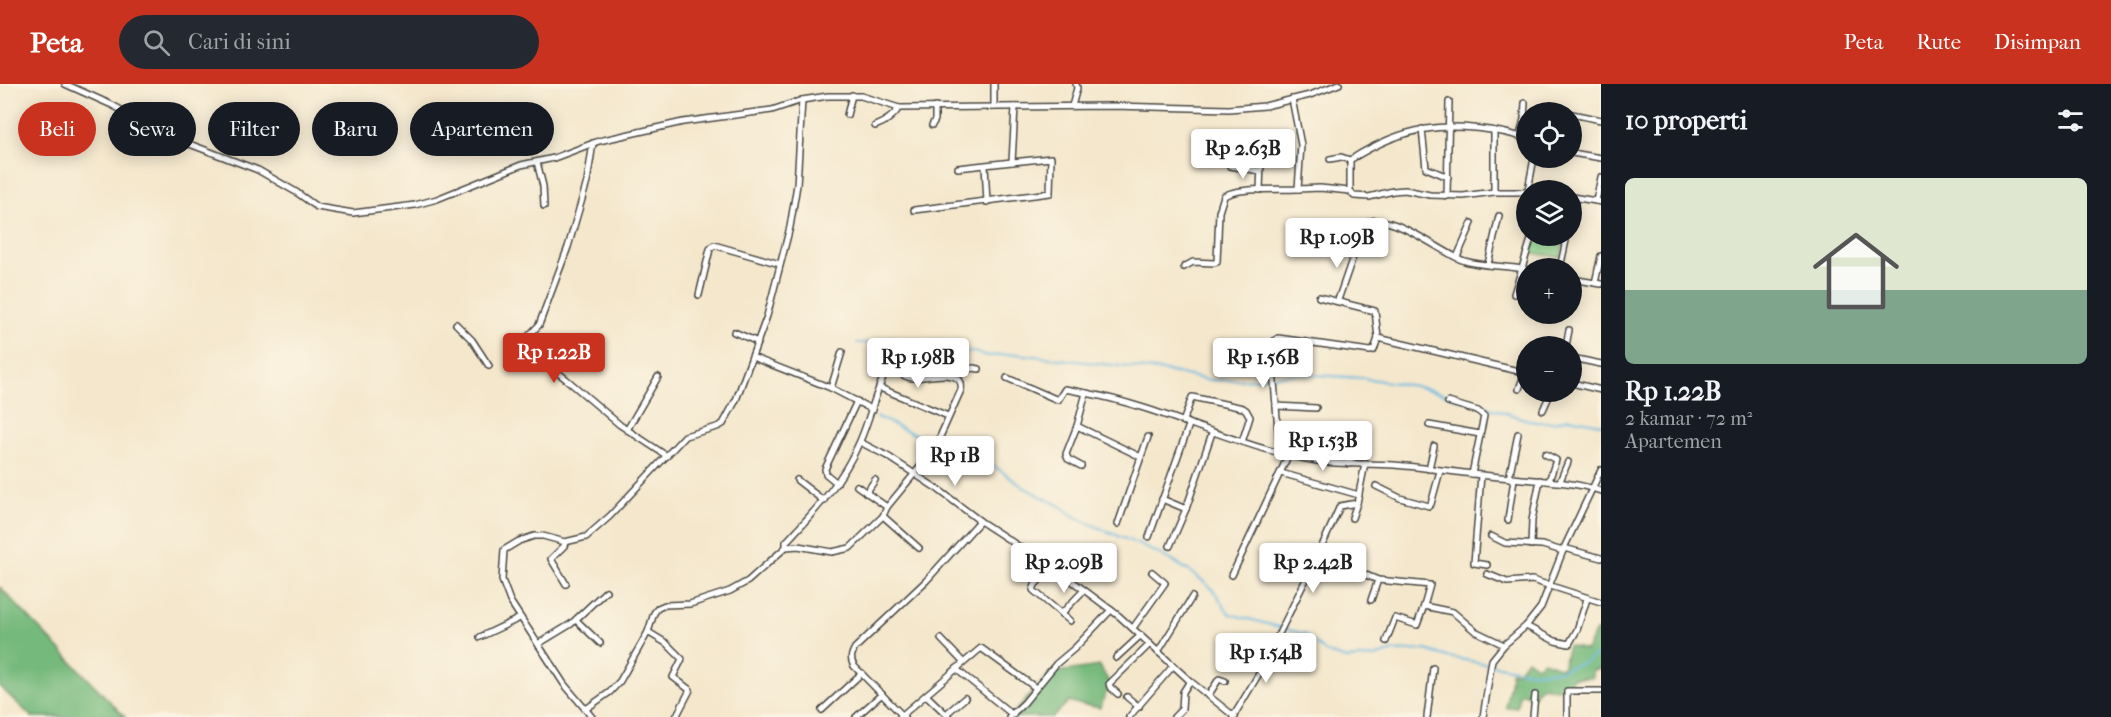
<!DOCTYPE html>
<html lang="id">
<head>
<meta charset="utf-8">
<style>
	:root { --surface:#171b24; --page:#242831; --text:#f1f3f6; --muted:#9ea1a6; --accent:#c8321e }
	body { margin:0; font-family:"IM FELL French Canon",serif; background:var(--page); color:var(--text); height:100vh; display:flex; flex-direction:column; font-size:22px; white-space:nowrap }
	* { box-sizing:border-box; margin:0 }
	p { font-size:20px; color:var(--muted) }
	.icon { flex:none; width:33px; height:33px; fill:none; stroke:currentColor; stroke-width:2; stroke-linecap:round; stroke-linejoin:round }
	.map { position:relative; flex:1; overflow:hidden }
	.sheet { display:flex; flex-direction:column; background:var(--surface); width:510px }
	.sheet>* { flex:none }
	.hud { position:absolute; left:18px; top:18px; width:570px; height:54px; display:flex; gap:12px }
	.controls { position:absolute; left:1516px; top:18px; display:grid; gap:12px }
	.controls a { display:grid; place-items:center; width:66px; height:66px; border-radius:50%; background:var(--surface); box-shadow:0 3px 15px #0003; font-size:30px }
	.price { position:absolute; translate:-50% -51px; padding:0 14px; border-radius:6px; background:#fff; color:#222; font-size:20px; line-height:39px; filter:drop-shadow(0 2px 3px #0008) }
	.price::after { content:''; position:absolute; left:50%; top:36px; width:18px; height:14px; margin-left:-9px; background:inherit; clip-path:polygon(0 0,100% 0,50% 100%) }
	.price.selected { background:var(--accent); color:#fff }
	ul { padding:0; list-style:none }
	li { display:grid; align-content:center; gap:12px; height:318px; padding:0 24px }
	li span { display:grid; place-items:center; height:186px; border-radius:9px; color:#555 }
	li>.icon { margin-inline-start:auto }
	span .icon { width:108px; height:108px; fill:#fffc; stroke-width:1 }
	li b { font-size:26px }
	h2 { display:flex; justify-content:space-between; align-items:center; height:72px; padding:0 24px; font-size:26px }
	.tag { padding:0 21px; border-radius:27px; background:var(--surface); box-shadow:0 3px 15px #0003; font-size:21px; line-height:54px }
	.tag.selected { background:var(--accent); color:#fff }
	header { display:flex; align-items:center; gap:36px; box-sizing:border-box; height:84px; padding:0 30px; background:var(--accent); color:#fff }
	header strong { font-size:28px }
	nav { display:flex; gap:33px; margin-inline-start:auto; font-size:21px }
	.search { width:420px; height:54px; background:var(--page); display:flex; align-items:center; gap:15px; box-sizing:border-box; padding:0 21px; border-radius:33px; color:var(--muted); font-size:22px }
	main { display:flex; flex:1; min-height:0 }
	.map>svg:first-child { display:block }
	.green { fill:#93d992; stroke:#5f825e; stroke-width:1.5 }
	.forest { fill:#76b97c; stroke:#507254; stroke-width:1.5 }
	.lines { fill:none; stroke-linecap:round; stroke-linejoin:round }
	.stream { stroke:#66b8e1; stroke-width:2 }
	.minor-casing { stroke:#494743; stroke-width:8 }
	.minor { stroke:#fff; stroke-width:5 }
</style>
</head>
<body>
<header>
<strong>Peta</strong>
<div class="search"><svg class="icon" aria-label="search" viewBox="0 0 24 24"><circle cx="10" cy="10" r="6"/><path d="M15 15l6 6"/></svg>Cari di sini</div>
<nav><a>Peta</a><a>Rute</a><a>Disimpan</a></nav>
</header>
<main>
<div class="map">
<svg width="1601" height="633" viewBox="0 0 1601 633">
	<rect width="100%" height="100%" fill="#fcf5e5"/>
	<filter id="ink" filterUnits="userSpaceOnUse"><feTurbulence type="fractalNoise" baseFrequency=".0167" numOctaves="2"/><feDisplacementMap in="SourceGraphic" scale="12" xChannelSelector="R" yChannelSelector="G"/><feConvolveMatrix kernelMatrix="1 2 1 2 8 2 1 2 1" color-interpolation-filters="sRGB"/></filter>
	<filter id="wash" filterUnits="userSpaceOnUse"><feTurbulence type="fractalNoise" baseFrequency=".008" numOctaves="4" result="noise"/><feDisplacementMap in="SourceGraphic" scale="24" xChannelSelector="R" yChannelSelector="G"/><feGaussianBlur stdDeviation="1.35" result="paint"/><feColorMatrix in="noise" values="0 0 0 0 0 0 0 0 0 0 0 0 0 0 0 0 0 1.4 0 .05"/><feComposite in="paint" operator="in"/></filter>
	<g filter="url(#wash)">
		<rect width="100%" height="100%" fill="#f4e7cc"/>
		<!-- green -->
		<polygon class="green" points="1534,152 1564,152 1561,173 1532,169"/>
		<!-- forest -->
		<g class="forest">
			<polygon points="0,503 13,517 125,633 32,633 0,603"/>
			<path d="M1596 547H1601V585L1592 586V594H1572L1569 603C1558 605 1554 606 1544 602L1539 604 1532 614 1525 609 1519 611 1517 623 1506 624C1506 611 1512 600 1511 587L1518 588 1527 575 1537 582 1543 577 1562 584 1568 562 1586 566Z"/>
			<polygon points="1100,582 1110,600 1100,624 1068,618 1053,633 1010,633 1050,589"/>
		</g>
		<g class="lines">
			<!-- stream -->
			<g class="stream">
				<polyline points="857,259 892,259 899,261 903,266 915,268 961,270 973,268 988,272 1017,270 1171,288 1208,296 1243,296 1297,290 1363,294 1415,302 1444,310 1535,338 1554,338 1569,334 1601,340"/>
				<path d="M877 333 955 369 993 381 1023 403 1062 423 1072 431C1118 455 1172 468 1211 504 1219 511 1222 522 1230 530L1305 550 1325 568 1346 575 1374 573 1394 567 1426 566 1448 573 1515 585 1530 588 1558 587 1583 579 1601 568"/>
			</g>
		</g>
	</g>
	<g filter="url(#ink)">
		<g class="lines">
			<!-- minor casing -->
			<g class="minor-casing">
				<g id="minor">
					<polyline points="65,0 112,21 171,53 258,86 296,108 317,123 353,129 415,121 437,115 521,81 554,74 599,57 683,38 772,26 802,16 828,12 861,12 899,24 1113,22 1229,25 1265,22 1310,11 1339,0"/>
					<polyline points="994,0 994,23"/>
					<polyline points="1072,22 1077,4 1076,0"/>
					<polyline points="1549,23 1566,28"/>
					<polyline points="1572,30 1601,36"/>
					<polyline points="847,31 852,11"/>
					<polyline points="932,41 935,36 935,23"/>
					<path d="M875 42C886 38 893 33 899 24"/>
					<polyline points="1422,45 1426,84 1448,93"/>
					<polyline points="1494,47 1494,108"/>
					<polyline points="1520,52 1524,35 1525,19"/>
					<path d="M1527 55C1500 45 1455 40 1426 45 1400 49 1372 62 1350 76V107L1354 112 1369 113 1393 107 1405 106 1430 111 1463 112 1494 108H1527"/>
					<polyline points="593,59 587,98 568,163 539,241 521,260 566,295 620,341 667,372"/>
					<polyline points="1572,69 1601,74"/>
					<polyline points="1330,75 1341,73 1350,76"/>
					<polyline points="537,78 543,102 544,122"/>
					<polyline points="985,82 987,118"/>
					<polyline points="1230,82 1260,87"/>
					<polyline points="958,84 1012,78"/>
					<polyline points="1601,93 1596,117 1601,118"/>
					<polyline points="1298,105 1320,104 1350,107"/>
					<polyline points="1260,106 1261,79"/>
					<polyline points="1528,106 1534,74"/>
					<polyline points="1447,112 1449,18"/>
					<polyline points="1572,113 1596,117"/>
					<polyline points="914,126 1050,109 1051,74 1012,78 1015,23"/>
					<polyline points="1572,130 1576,114"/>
					<polyline points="1457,173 1472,139"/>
					<polyline points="1488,180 1499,132"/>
					<path d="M1184 183 1193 178 1214 179 1217 178 1219 128 1224 112C1240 103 1278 106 1298 105L1301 61 1292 15"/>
					<polyline points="1560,184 1567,152"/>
					<polyline points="1572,195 1601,200"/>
					<polyline points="1595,199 1601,172"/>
					<polyline points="1514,210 1532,152"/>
					<polyline points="699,211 710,165 714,161 780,180"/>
					<path d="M1338 216 1364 141C1383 122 1441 168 1462 176 1480 183 1507 181 1527 186"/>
					<polyline points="456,240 472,256 489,282"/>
					<polyline points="734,248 758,258"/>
					<polyline points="1378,254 1527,289"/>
					<polyline points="1566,262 1569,246"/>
					<polyline points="752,273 831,304 873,326"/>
					<polyline points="1572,274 1601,280"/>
					<polyline points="951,290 973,284 979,285"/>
					<polyline points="1007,294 1058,316 1065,305 1086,309"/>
					<polyline points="1572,299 1601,306"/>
					<polyline points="831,304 842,268"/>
					<polyline points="880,304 948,332"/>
					<polyline points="1519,305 1525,288"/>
					<polyline points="1448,318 1478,327 1484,332 1472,390"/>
					<polyline points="1276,322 1316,324"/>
					<polyline points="1543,326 1551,308"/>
					<polyline points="1183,338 1192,313 1243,324 1246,326 1250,333 1242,358"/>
					<polyline points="1429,341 1480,350"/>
					<polyline points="1077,342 1066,370 1068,375 1081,382"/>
					<polyline points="1349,342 1349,380"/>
					<polyline points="627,346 658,293"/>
					<polyline points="860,358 889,373 939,406 980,437 1072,497 1119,532 1190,597 1235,633"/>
					<polyline points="1280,370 1272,274 1275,256 1278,254 1370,267 1374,266 1378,254 1375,227 1319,213"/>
					<polyline points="1545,370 1556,376 1549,397"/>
					<polyline points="1141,373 1148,353"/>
					<polyline points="1365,380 1357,419 1340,422 1318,471 1378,496 1430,501 1424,522 1453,528 1475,547 1504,561"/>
					<polyline points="1429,385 1434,362"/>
					<polyline points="1281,389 1359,411"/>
					<polyline points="1481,391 1474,479 1487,481"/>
					<polyline points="1509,394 1518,350"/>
					<polyline points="797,396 824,417"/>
					<polyline points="1560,397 1568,378"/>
					<polyline points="837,399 826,390 825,385 857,317"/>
					<polyline points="857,402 887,423"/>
					<polyline points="1376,402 1400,414 1429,422 1431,420 1440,387"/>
					<polyline points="866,409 875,396"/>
					<polyline points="1162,415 1186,425"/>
					<polyline points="883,432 919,464"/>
					<polyline points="1352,434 1357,419"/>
					<polyline points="1508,436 1514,395"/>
					<path d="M1118 440 1141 373 1077 342 1086 309C1165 324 1237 364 1317 377 1342 381 1368 379 1394 381 1433 384 1472 391 1511 394 1542 397 1571 397 1601 407"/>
					<polyline points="1491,452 1505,459 1542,461 1563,467"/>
					<polyline points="1149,453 1189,341"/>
					<polyline points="565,458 564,462 551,475 566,500"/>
					<polyline points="1531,461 1532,436 1540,396"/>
					<polyline points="1170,462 1186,425 1212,349"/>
					<polyline points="1564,464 1601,474"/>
					<polyline points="1052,482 1035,501 1033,506 1070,537"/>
					<polyline points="1487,490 1507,498 1532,496 1601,518"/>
					<polyline points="1232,491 1288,372"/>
					<polyline points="1371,516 1378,496"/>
					<polyline points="1061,530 1084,506"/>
					<polyline points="576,536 600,559"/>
					<polyline points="1526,542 1555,557 1569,560 1577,546 1587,515"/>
					<polyline points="1133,544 1165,499 1152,488"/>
					<polyline points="648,548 666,559 682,575 673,593 690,606 676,633"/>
					<polyline points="480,553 520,534"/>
					<polyline points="941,555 963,578"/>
					<polyline points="1386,557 1395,534 1417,541 1424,522"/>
					<polyline points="538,560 571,540 606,507"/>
					<polyline points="1158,568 1192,513"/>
					<polyline points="1116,574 1141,551"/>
					<polyline points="956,585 1013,631"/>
					<polyline points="1118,610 1110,603 1109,600 1150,560"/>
					<polyline points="926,611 949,633"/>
					<polyline points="1208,612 1219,595 1225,597"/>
					<polyline points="1127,613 1139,623"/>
					<path d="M586 625 610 608 620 597 648 548 654 529 658 524 665 521 690 520 730 507 748 497 786 463 798 462 832 468 850 464 883 432 887 423 929 372 939 355 961 306C965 282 926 294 913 294 903 294 896 283 886 287 875 309 870 334 860 357 843 397 815 427 786 458V463"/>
					<polyline points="822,626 862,589"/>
					<polyline points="946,630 965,614"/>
					<polyline points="592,633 564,600 510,517 502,496 504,466 519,457 534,452 543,452 565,458 586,453 610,432 685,352 717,343 723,340 736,316 767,232 790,143 797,101 802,16"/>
					<polyline points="856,633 882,610"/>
					<polyline points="900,633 981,564 1036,604"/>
					<path d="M904 633 854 582C850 575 851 571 855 564L926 497 980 437"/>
					<polyline points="1009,633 1024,619 1056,580 1075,564 1111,526"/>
					<polyline points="1129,633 1173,582"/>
					<polyline points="1174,633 1182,625 1183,608 1190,597"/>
					<polyline points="1233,633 1260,588 1318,471"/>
					<polyline points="1427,633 1433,584"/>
					<polyline points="1483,633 1492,576 1504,561 1526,542 1541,523 1564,464 1601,386"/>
					<polyline points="1533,633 1535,611"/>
					<polyline points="1567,633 1567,607 1601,607"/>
				</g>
			</g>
			<!-- minor -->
			<use href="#minor" class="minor"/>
		</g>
	</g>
</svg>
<div class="controls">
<a><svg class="icon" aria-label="locate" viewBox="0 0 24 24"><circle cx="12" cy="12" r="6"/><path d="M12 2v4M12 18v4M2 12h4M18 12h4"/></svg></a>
<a><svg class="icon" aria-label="layers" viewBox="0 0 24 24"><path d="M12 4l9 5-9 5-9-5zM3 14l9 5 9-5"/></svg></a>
<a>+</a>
<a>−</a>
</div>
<b class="price" style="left:1243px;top:96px">Rp 2.63B</b>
<b class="price" style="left:1337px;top:185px">Rp 1.09B</b>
<b class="price selected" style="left:554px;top:300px">Rp 1.22B</b>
<b class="price" style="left:918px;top:305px">Rp 1.98B</b>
<b class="price" style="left:1263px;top:305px">Rp 1.56B</b>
<b class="price" style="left:1323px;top:388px">Rp 1.53B</b>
<b class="price" style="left:955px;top:403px">Rp 1B</b>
<b class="price" style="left:1064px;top:510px">Rp 2.09B</b>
<b class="price" style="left:1313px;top:510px">Rp 2.42B</b>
<b class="price" style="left:1266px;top:600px">Rp 1.54B</b>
<div class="hud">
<a class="tag selected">Beli</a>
<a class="tag">Sewa</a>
<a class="tag">Filter</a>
<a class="tag">Baru</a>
<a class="tag">Apartemen</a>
</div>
</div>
<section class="sheet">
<h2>10 properti<svg class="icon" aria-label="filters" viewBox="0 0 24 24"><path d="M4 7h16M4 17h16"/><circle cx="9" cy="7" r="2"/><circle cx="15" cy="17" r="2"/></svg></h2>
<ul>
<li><span style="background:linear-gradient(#dfe7d0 60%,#7fa58c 0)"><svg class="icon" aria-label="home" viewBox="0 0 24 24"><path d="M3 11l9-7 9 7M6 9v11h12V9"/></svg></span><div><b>Rp 1.22B</b><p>2 kamar · 72 m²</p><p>Apartemen</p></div></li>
</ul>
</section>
</main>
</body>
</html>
